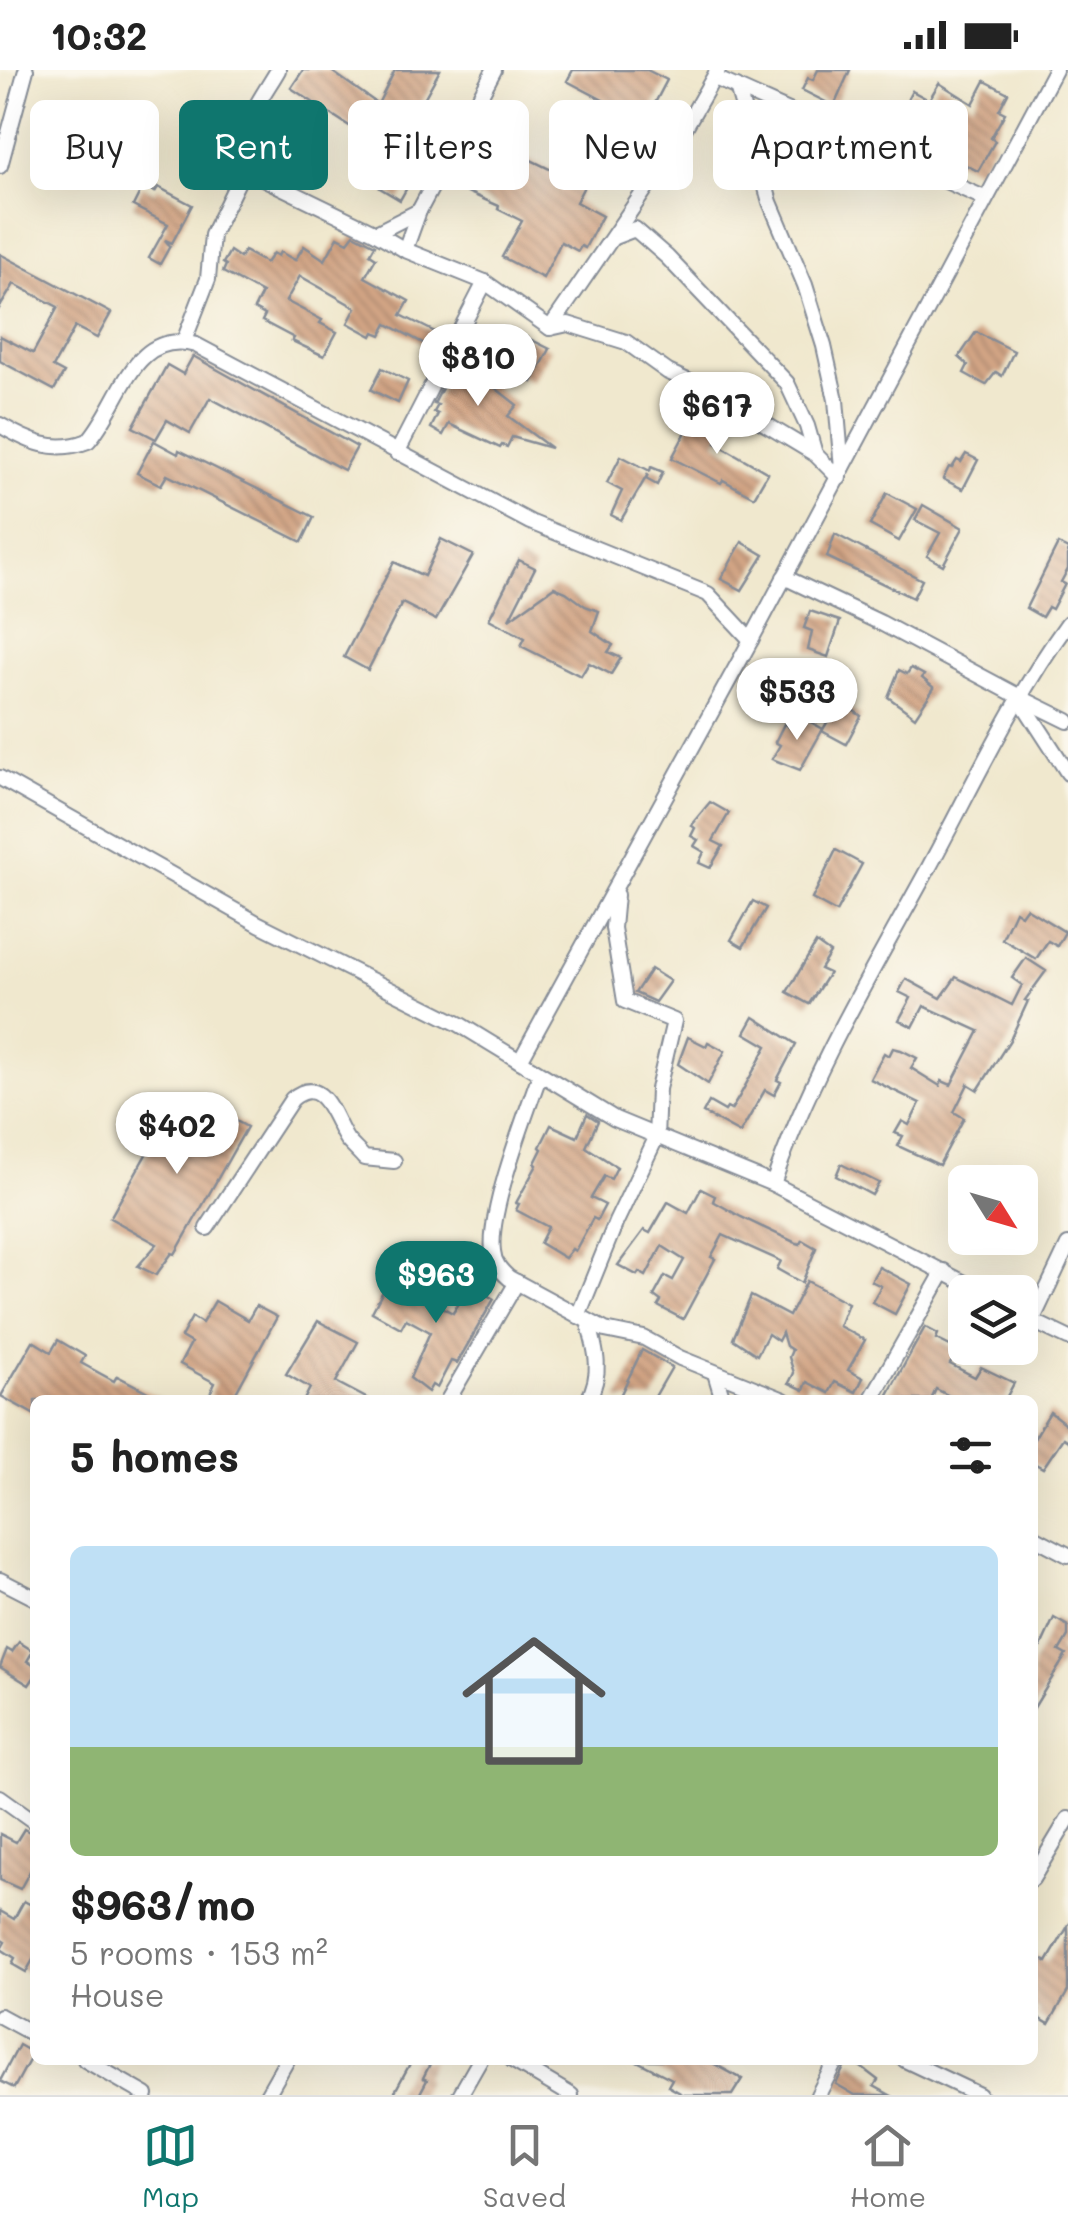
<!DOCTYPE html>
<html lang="en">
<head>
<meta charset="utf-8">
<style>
	:root { --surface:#fff; --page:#f2f2f2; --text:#222; --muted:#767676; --line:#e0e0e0; --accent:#0f766e }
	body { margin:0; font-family:Mali,sans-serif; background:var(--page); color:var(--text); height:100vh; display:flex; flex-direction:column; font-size:38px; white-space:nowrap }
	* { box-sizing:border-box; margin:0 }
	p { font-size:32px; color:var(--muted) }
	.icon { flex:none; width:55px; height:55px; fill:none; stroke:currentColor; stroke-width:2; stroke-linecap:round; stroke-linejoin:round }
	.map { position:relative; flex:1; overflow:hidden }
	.drawer { position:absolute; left:30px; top:1325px; width:1008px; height:670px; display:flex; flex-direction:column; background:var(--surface); border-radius:15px; box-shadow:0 10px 40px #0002 }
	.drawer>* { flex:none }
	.banner { position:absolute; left:30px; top:30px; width:1010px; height:90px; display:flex; gap:20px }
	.needle { width:65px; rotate:127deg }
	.tools { position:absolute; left:948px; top:1095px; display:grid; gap:20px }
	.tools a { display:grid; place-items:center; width:90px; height:90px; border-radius:15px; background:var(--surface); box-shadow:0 10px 40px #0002; font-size:50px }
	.price { position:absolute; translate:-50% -85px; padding:0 22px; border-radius:35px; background:#fff; color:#222; font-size:32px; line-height:65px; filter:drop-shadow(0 2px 5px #0008) }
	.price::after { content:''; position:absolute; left:50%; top:60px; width:30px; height:22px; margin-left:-15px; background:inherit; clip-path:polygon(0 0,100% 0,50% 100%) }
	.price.active { background:var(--accent); color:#fff }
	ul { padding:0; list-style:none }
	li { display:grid; align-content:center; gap:20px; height:530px; padding:0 40px }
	li span { display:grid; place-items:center; height:310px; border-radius:15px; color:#555 }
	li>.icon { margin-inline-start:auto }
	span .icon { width:180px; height:180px; fill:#fffc; stroke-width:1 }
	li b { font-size:42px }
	h2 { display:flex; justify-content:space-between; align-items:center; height:120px; padding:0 40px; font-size:42px }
	.pill { padding:0 35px; border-radius:15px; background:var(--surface); box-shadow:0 10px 40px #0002; font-size:35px; line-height:90px }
	.pill.active { background:var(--accent); color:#fff }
	.status { display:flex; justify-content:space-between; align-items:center; height:70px; padding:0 50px; background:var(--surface); direction:ltr }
	.status svg { height:28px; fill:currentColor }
	.dock { display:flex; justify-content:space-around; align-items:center; height:140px; border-top:2px solid var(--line); background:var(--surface); font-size:28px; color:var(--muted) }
	.dock a { display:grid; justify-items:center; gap:5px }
	.dock .active { color:var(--accent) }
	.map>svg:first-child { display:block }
	.building { fill:url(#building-back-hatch) }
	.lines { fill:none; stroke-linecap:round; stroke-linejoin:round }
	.minor-casing { stroke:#868c96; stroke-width:18 }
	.minor { stroke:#fff; stroke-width:14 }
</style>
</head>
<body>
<div class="status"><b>10:32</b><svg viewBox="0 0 49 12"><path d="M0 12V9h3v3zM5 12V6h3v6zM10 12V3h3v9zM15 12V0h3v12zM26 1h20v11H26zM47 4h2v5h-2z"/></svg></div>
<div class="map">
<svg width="1068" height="2025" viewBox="0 0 1068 2025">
	<defs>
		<pattern id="building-back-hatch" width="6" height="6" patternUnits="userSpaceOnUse" patternTransform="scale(2.5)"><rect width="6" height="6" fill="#d2a484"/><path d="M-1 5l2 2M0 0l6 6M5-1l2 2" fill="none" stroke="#aa866f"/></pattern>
	</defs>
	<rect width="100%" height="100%" fill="#fbf7ec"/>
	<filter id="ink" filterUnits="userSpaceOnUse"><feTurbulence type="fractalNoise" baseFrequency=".01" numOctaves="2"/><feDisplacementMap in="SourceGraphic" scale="20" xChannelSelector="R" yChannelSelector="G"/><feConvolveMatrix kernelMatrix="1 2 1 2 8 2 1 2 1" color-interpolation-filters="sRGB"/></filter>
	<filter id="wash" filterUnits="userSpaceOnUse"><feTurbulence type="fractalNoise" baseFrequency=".0048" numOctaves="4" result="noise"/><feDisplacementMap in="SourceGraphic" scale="40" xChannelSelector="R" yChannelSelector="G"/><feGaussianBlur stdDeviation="2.25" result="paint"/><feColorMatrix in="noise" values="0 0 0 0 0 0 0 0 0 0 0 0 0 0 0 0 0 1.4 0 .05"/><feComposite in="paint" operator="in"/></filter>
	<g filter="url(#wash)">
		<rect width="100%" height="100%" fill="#f0e8ce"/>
		<g id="blocks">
			<!-- building -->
			<g class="building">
				<polygon points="303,0 330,0 378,34 395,0 440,0 415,45 450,60 440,78 425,69 408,104 413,107 400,130 380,118 402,80 380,69 372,83 355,73 360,63 291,18"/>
				<polygon points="573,0 647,0 667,10 645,52 641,50 626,78 629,80 624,91 594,76 602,61 606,63 618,38 567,11"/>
				<polygon points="818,0 850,0 834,36 802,20 808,8 813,10"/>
				<polygon points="985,11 1008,23 999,40 1005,43 991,68 995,71 978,101 936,80 931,88 914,79 928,54 902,40 912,21 929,30 939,13 973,34"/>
				<polygon points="506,53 528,65 521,85 558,103 574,76 598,89 576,132 602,146 585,178 581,176 578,181 561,172 543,208 502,187 522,151 498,139 499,136 458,118 470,94 483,100 487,98 503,68 499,66"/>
				<polygon points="143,116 155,122 158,117 192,135 172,173 165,170 170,176 160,194 149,188 168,154 133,136"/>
				<polygon points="354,164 375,175 370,184 376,188 365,207 409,231 401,245 445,267 438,281 387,254 381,265 374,262 372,266 348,253 356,238 300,206 286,231 322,250 320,253 337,262 324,286 292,271 294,268 262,251 265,245 254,239 262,223 223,202 226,195 223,193 230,181 240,188 244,181 266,193 273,183 278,186 280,182 295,190 304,176 325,190 338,167 348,172"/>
				<polygon points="0,184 111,243 97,268 75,257 53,297 64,303 54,320 0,291 0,266 33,283 58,237 14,214 0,237"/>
				<polygon points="976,262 1014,281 1002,306 996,302 986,315 964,303 968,295 959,287"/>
				<polygon points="526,267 550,279 532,312 509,299"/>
				<polygon points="193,286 357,377 344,400 210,328 190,363 167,350 156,369 133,357 167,295 183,304"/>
				<polygon points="457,289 497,312 494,317 517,335 508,346 551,378 512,367 507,377 502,375 500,378 449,354 443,365 431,358 438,344 434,342 438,335 434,334"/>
				<polygon points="382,298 408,311 398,333 371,320"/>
				<polygon points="696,343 725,356 716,373 768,403 754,427 723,410 721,413 672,388"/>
				<polygon points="154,371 178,384 179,380 314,447 302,472 167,405 161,415 137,403"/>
				<polygon points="966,384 978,390 963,419 943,409 949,397 952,398 957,390 961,392"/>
				<polygon points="621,386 650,401 651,397 663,402 657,415 646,409 648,404 621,450 611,445 622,421 607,413"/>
				<polygon points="887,423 917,439 899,471 870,455"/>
				<polygon points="923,435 963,458 943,495 927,486 940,463 915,450"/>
				<polygon points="835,464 922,510 913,528 827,487"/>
				<polygon points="441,469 473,485 436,550 402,533 368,600 344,587 394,492 424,506"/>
				<polygon points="742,472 764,485 742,520 721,509"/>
				<polygon points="1058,474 1068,479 1068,499 1061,512 1065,514 1052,539 1048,537 1042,547 1026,538"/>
				<polygon points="519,490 535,498 509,549 554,517 566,522 585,536 599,541 592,561 613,575 608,582 621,588 611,604 589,593 581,606 521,576 525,568 489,549"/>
				<polygon points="810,541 840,551 828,587 808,580 812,561 804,558"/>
				<polygon points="911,598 924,605 922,608 934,618 915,647 888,627 899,600 907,604"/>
				<polygon points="840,631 861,646 846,674 822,661"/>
				<polygon points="798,645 823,659 800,700 772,689 780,675 775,672 784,654 791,658"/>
				<polygon points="710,732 729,743 713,771 723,776 710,798 699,793 704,782 694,776 698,770 691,766 695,758 691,755"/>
				<polygon points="836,780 862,794 836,842 812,829"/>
				<polygon points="753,831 766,838 743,877 731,870"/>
				<polygon points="1026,838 1065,862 1057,876 1048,871 1036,889 1002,869 1015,841 1021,845"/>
				<polygon points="816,873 830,883 820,899 829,903 809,934 787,922"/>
				<polygon points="1026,888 1046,901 1025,930 1028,931 1010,970 978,1020 968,1014 954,1042 964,1048 939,1095 898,1076 903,1066 895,1063 902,1051 909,1055 920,1033 870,1009 884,983 889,986 893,978 901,980 917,988 911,998 940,1016 942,1011 951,1015 979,961 924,936 913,957 899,950 911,928 899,922 906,909 941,928 956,907 1012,935 1022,915 1012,908"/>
				<polygon points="651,899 670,911 655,932 635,923"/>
				<polygon points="754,947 796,974 777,1010 781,1012 774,1025 765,1020 740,1063 703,1043 709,1032 725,1041 727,1038 731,1040 739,1027 767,976 745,963"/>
				<polygon points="688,967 706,976 708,972 725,981 708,1014 678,994"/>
				<polygon points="182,1021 247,1057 175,1184 172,1183 156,1205 138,1196 157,1174 110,1148"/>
				<polygon points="587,1044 598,1051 586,1077 617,1097 611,1109 604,1106 591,1128 605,1135 597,1150 593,1148 575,1181 572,1179 565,1188 540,1173 548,1157 516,1140 519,1134 516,1133 537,1095 535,1093 542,1079 540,1077 551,1055 577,1067"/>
				<polygon points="841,1094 879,1113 872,1125 836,1106"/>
				<polygon points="701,1119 715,1126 713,1131 741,1147 794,1172 800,1174 802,1170 816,1178 802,1213 777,1199 781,1191 723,1165 711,1187 715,1189 683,1249 658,1236 661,1231 654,1226 665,1206 673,1210 684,1190 662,1176 646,1206 639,1202 637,1205 618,1195 644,1160 650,1163 668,1132 688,1143"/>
				<polygon points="879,1197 911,1214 895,1244 872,1232 881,1216 871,1211"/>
				<polygon points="475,1207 488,1214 483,1223 494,1229 457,1293 451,1291 437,1318 432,1315 428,1322 410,1308 430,1262 406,1249 401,1258 372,1242 389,1210 453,1243"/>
				<polygon points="807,1211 848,1233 839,1256 865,1270 848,1300 863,1308 856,1322 835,1312 829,1323 807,1312 804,1320 789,1313 794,1303 789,1287 792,1280 786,1276 782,1263 778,1271 768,1264 757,1285 733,1269 751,1226 789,1246"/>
				<polygon points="215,1231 248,1250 256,1236 277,1247 232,1330 216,1330 209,1326 215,1313 180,1294 191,1273 181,1267 192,1247 202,1253"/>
				<polygon points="318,1251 358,1272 336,1312 370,1330 304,1330 310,1318 286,1304"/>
				<polygon points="925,1257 938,1264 936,1269 958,1280 950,1294 975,1307 981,1297 1014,1313 1005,1330 957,1330 936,1319 931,1330 885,1330"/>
				<polygon points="58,1270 85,1286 81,1293 114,1311 117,1306 163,1330 35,1330 35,1345 1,1326 33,1271 51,1282"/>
				<polygon points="642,1280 672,1297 653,1330 618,1330"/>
				<polygon points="1050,1342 1068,1356 1068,1371 1063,1368 1043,1398 1032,1392 1032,1372"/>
				<polygon points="1054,1548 1068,1556 1068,1566 1059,1581 1066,1585 1032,1641 1032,1596"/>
				<polygon points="19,1572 33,1581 27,1591 35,1596 35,1606 29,1615 0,1597 7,1579 12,1582"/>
				<polygon points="24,1759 35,1765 35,1792 20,1819 0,1810 0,1764 16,1772"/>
				<polygon points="24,1831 35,1837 35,1886 26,1902 12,1894 15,1888 1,1879 5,1872 0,1869 0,1841 14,1849"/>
				<polygon points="1068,1856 1068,1921 1049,1954 1036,1946 1039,1941 1032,1937 1032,1883 1047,1892"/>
				<polygon points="19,1975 33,1983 14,2018 0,2011"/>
				<polygon points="412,1990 432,1990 423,2008 427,2010 419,2025 393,2025"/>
				<polygon points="635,1990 707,1990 742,2009 732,2025 684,2025 668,2016 672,2009"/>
				<polygon points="853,1991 878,2010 874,2016 890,2025 855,2025 836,2014 846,1993 850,1995"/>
			</g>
		</g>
	</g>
	<g filter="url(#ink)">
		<use href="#blocks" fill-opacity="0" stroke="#868c96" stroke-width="2.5"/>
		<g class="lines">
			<!-- minor casing -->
			<g class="minor-casing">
				<g id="minor">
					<path d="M278 0C264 25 227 72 244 99L376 163 405 180 485 212 550 258 568 254 626 272 668 302 712 322 815 384 839 408"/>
					<polyline points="715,8 984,128"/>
					<polyline points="737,17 770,132 805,215 824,276 836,330 842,399"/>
					<polyline points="0,96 26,0"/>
					<polyline points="376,163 419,141"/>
					<polyline points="614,167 635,159 667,187 787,313 807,356 815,384"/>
					<polyline points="405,180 419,141 494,0"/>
					<polyline points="550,258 671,82 718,0"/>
					<polyline points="184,271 208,209 212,165 244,99"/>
					<path d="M0 355C29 372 55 384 88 371 121 335 132 257 196 275L530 452 708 524 751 570"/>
					<polyline points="397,383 485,212"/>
					<polyline points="784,507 881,553 1018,626 1068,703"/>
					<polyline points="1019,627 1068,651"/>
					<polyline points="0,708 259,854 459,954 615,1049 773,1114 982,1222"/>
					<polyline points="520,991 751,570 1055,0"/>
					<path d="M540 1004C526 1044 488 1142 493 1181 494 1193 500 1200 509 1208L605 1260 644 1268 680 1288 784 1330"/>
					<path d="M773 1114C811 1003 872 902 928 799 973 716 1012 630 1068 553"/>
					<path d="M207 1158 292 1029C324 1003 333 1049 347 1070 352 1076 359 1082 364 1088L394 1091"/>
					<polyline points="1020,1245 1068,1268"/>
					<polyline points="578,1246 616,1152 656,1068 658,1019 674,951 625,931 613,858 616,825"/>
					<polyline points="1032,1251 1068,1175"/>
					<polyline points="715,1303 723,1330"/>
					<polyline points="448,1330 517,1212"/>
					<path d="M588 1330C603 1303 596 1280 588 1251"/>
					<polyline points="871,1330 944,1201"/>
					<polyline points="1032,1466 1068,1485"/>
					<polyline points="0,1510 35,1528"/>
					<polyline points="0,1727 35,1752"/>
					<polyline points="1032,1809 1068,1749"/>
					<polyline points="0,1946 35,1965"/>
					<polyline points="85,1990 146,2025"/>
					<polyline points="512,1990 571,2025"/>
					<polyline points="905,1990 979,2025"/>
					<polyline points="267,2025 287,1990"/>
					<polyline points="460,2025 480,1990"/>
					<polyline points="818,2025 836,1990"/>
				</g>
			</g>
			<!-- minor -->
			<use href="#minor" class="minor"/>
		</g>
	</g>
</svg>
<div class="tools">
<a><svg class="needle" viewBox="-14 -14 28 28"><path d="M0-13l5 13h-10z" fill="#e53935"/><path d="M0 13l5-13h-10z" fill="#767676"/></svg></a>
<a><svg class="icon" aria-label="layers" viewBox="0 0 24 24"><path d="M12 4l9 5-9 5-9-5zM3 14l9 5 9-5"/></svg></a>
</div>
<b class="price" style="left:478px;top:339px">$810</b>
<b class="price" style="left:717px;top:387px">$617</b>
<b class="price" style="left:797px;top:673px">$533</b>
<b class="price" style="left:177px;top:1107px">$402</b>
<b class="price active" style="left:436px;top:1256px">$963</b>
<div class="banner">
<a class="pill">Buy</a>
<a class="pill active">Rent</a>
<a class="pill">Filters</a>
<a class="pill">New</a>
<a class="pill">Apartment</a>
</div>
<section class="drawer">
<h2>5 homes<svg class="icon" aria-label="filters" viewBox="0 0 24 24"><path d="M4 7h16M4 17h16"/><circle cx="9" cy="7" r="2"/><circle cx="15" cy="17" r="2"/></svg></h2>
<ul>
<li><span style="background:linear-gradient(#bfe0f5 65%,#8fb573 0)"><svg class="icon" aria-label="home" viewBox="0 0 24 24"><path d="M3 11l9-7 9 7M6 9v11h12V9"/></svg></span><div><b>$963/mo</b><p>5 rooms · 153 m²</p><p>House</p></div></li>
</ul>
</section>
</div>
<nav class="dock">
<a class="active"><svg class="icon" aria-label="map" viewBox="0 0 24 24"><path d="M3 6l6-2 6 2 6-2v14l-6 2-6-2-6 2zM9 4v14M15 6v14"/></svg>Map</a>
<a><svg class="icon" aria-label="saved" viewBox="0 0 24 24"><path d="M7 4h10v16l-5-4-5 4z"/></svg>Saved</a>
<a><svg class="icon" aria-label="home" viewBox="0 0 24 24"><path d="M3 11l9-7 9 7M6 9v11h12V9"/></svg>Home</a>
</nav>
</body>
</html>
